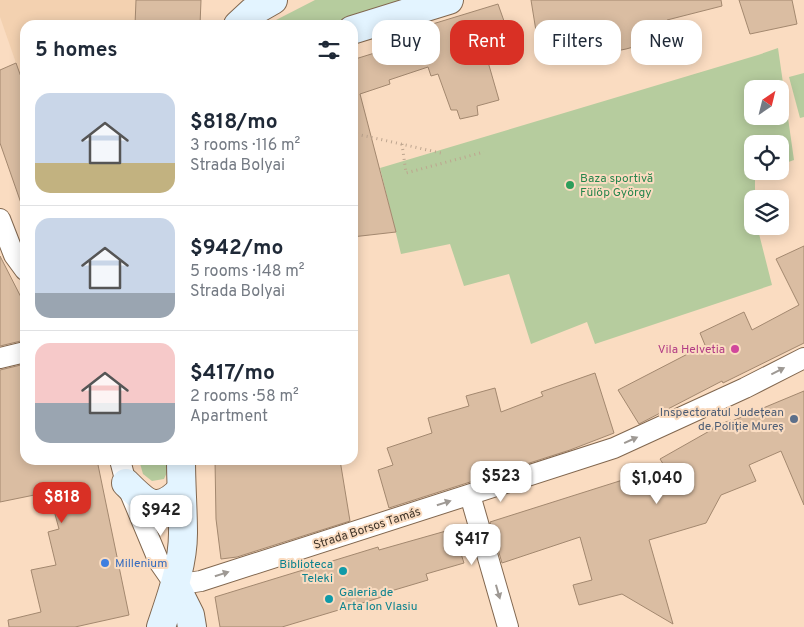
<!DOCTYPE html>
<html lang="en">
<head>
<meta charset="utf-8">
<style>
	:root { --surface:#fff; --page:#f6f6f7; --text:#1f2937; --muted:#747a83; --line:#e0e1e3; --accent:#d93025 }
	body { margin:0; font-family:Overpass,sans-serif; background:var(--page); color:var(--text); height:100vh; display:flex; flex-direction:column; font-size:19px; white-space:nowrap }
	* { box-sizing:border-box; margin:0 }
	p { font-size:16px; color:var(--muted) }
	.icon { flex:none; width:28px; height:28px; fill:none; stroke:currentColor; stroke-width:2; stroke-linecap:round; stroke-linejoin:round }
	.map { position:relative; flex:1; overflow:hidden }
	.side { position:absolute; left:20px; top:20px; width:338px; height:445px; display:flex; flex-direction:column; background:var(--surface); border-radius:15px; box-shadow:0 2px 12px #0003 }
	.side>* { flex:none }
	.top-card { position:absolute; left:372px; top:20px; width:356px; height:45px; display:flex; gap:10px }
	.needle { width:32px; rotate:35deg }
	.tools { position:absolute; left:744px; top:80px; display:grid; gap:10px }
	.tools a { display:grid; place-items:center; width:45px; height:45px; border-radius:10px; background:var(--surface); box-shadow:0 2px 12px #0003; font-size:25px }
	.price { position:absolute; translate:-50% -42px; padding:0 11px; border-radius:10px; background:#fff; color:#222; font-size:16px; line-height:32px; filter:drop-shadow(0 1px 2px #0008) }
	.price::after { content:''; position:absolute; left:50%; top:30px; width:15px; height:11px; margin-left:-8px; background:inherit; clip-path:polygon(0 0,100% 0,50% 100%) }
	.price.selected { background:var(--accent); color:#fff }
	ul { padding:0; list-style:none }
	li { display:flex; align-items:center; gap:15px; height:125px; padding:0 15px }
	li+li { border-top:1px solid var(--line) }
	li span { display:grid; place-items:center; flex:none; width:140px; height:100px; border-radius:15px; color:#555 }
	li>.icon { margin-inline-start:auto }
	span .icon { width:60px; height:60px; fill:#fffc; stroke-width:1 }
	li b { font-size:21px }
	h2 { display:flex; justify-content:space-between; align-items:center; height:60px; padding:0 15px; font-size:21px }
	.chip { padding:0 18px; border-radius:15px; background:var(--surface); box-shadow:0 2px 12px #0003; font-size:18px; line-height:45px }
	.chip.selected { background:var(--accent); color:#fff }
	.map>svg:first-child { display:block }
	.built { fill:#f3d1b0 }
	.green { fill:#b6cc9e; fill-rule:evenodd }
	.building { fill:#dabda2; stroke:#a3886f }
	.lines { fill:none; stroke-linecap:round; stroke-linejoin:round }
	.street-casing { stroke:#81674f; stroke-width:22 }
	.secondary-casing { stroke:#81674f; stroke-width:30 }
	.path { stroke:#bda58f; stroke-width:3; stroke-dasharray:1 4; stroke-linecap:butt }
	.street { stroke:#fff; stroke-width:20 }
	.secondary { stroke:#e3f4ff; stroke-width:28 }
	.oneway { fill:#9e9994 }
	.leisure-dot { fill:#2e9e5b; stroke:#fadcc1; stroke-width:2 }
	.hotel-dot { fill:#d1479c; stroke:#fadcc1; stroke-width:2 }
	.service-dot { fill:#5c6f8a; stroke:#fadcc1; stroke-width:2 }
	.shop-dot { fill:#3f7fe0; stroke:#fadcc1; stroke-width:2 }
	.culture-dot { fill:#0f9aa8; stroke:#fadcc1; stroke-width:2 }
	.labels { text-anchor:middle; stroke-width:4; stroke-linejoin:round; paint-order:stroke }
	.leisure-label { font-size:12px; fill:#27864d; stroke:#fadcc1; text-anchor:start }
	.hotel-label { font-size:12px; fill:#b23c85; stroke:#fadcc1; text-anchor:end }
	.service-label { font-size:12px; fill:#4e5e75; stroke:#fadcc1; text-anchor:end }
	.street-label { font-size:12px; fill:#3e3328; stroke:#fadcc1 }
	.shop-label { font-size:12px; fill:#366cbe; stroke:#fadcc1; text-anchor:start }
	.culture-label { font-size:12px; fill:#0d838f; stroke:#fadcc1; text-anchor:end }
</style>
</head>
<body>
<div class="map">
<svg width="804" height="627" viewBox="0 0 804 627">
	<rect width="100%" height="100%" fill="#fadcc1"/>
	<!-- built -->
	<polygon class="built" points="0,0 199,0 197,25 25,25 25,214 0,143 0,70 16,63 0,17"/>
	<!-- green -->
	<g class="green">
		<polygon points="315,0 405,0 331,25 269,25 276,20"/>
		<path d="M778 48 794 160 780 165V144H752V171H758L755 172V199H752V226H757L772 285 595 344 587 322 531 344 509 274 464 286 450 244 401 254 380 168 758 55ZM752 89H780V116H752Z"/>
		<polygon points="804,73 804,117 800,118 789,77"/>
		<polygon points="139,460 169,460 169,468 164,479 152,481 143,474"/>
	</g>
	<!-- building -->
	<g class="building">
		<polygon points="136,0 201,0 200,25 135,25"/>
		<polygon points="531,0 721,0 722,6 667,20 670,37 626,49 567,61 558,25 536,31"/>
		<polygon points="739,0 792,0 797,24 750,34"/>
		<polygon points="498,4 511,41 497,46 500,53 486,55 499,100 477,106 478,115 460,119 457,110 451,110 438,74 431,76 428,67 389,80 390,84 360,94 396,232 352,237 352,60 394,47 390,37"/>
		<polygon points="16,63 25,88 25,206 22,206 0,143 0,70"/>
		<polygon points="804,246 804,343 723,383 722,381 639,424 618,390 705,345 700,333 744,312 752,330 799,305 776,259"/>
		<polygon points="0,256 25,305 25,340 0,346"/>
		<polygon points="25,364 25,460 97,460 129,615 75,627 9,627 8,620 41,612 31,570 56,565 48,532 59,529 49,492 0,502 0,370"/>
		<polygon points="595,373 614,433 570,450 389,508 378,470 393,465 387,448 432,433 428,418 469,406 466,396 495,388 501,412 543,396 541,392"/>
		<polygon points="804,391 804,505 781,451 749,465 756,481 721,495 706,523 649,540 673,624 622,594 579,605 573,585 592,580 580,537 502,563 490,522 629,478 633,491 672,478 660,459 713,429 713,427 731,420 732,421"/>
		<polygon points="215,460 340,460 350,521 237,557 221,559 216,519"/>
		<polygon points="453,529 464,563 426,574 428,580 391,591 392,594 282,627 220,627 215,597 378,547 379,550"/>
	</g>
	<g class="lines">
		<!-- street casing -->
		<g class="street-casing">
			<g id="street">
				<polyline points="0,219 14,255 25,270"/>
				<polyline points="0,358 25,352"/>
				<polyline points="120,460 126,483 159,562 175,585 201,581 614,448 745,388 804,358"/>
				<polyline points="470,495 508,627"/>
			</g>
		</g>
		<!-- secondary casing -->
		<g class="secondary-casing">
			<g id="secondary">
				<polyline points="238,25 252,12 273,0"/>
				<polyline points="352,30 449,0"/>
				<path d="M126 483C146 503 156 515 181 490"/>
				<polyline points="175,585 190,615 192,627"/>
				<path d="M161 627C171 597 183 565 183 533 183 509 181 485 181 460"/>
			</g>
		</g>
		<!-- path -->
		<g class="path">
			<polyline points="352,133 441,153"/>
			<polyline points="402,144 406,173 484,152"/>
		</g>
		<!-- street -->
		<use href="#street" class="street"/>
		<!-- secondary -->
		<use href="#secondary" class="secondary"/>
	</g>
	<!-- one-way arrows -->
	<defs><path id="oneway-solid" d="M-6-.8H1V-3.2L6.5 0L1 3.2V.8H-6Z" transform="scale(1.25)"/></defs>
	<g class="oneway">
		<use href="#oneway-solid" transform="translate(778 371) rotate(-27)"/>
		<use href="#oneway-solid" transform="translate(631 440) rotate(-24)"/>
		<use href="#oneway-solid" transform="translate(444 503) rotate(-18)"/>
		<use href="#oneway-solid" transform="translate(222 574) rotate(-18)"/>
		<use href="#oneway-solid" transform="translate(498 592) rotate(74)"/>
	</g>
	<!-- markers -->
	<circle class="leisure-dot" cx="570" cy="185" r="5"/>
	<circle class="hotel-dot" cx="735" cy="349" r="5"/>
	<circle class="service-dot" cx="794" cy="419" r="5"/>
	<circle class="shop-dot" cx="105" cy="563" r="5"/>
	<g class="culture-dot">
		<circle cx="343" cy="571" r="5"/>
		<circle cx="329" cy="599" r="5"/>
	</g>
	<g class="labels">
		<!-- leisure labels -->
		<g class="leisure-label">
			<text x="580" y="182">Baza sportivă<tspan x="580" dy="14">Fülöp György</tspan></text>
		</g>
		<!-- hotel labels -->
		<g class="hotel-label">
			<text x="725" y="353">Vila Helvetia</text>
		</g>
		<!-- service labels -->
		<g class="service-label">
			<text x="784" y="416">Inspectoratul Județean<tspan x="784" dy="14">de Poliție Mureș</tspan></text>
		</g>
		<!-- street labels -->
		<g class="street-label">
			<text transform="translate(367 528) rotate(-18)" y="4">Strada Borsos Tamás</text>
		</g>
		<!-- shop labels -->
		<g class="shop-label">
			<text x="115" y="567">Millenium</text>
		</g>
		<!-- culture labels -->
		<g class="culture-label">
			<text x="333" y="568">Biblioteca<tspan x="333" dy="14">Teleki</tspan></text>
			<text x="339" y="596" text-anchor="start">Galeria de<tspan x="339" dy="14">Arta Ion Vlasiu</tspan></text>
		</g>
	</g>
</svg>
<div class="tools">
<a><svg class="needle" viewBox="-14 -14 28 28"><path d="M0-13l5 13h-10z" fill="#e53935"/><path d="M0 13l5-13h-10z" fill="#747a83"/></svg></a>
<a><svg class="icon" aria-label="locate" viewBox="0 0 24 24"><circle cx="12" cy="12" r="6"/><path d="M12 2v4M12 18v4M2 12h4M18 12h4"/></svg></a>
<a><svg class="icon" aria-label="layers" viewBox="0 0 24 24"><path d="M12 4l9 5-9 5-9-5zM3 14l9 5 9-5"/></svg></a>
</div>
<b class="price" style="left:501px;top:503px">$523</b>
<b class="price" style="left:657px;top:505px">$1,040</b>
<b class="price selected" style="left:62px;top:524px">$818</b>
<b class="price" style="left:161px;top:537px">$942</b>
<b class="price" style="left:472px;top:566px">$417</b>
<div class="top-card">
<a class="chip">Buy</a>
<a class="chip selected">Rent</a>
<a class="chip">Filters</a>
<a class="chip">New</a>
</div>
<section class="side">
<h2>5 homes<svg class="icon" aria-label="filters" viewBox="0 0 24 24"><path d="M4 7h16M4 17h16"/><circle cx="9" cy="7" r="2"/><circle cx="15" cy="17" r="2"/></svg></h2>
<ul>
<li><span style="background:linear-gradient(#c9d6e8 70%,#c2b280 0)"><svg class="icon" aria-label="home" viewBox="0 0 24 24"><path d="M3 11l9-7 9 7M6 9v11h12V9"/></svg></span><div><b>$818/mo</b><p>3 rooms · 116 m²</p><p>Strada Bolyai</p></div></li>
<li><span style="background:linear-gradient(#c9d6e8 75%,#9aa5b1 0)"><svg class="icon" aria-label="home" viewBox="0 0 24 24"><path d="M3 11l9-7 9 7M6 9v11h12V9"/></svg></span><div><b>$942/mo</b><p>5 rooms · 148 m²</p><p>Strada Bolyai</p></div></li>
<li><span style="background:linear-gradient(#f6c9c9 60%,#9aa5b1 0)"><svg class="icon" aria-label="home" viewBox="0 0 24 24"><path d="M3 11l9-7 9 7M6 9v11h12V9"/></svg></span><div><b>$417/mo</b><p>2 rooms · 58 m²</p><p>Apartment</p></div></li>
</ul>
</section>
</div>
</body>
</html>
